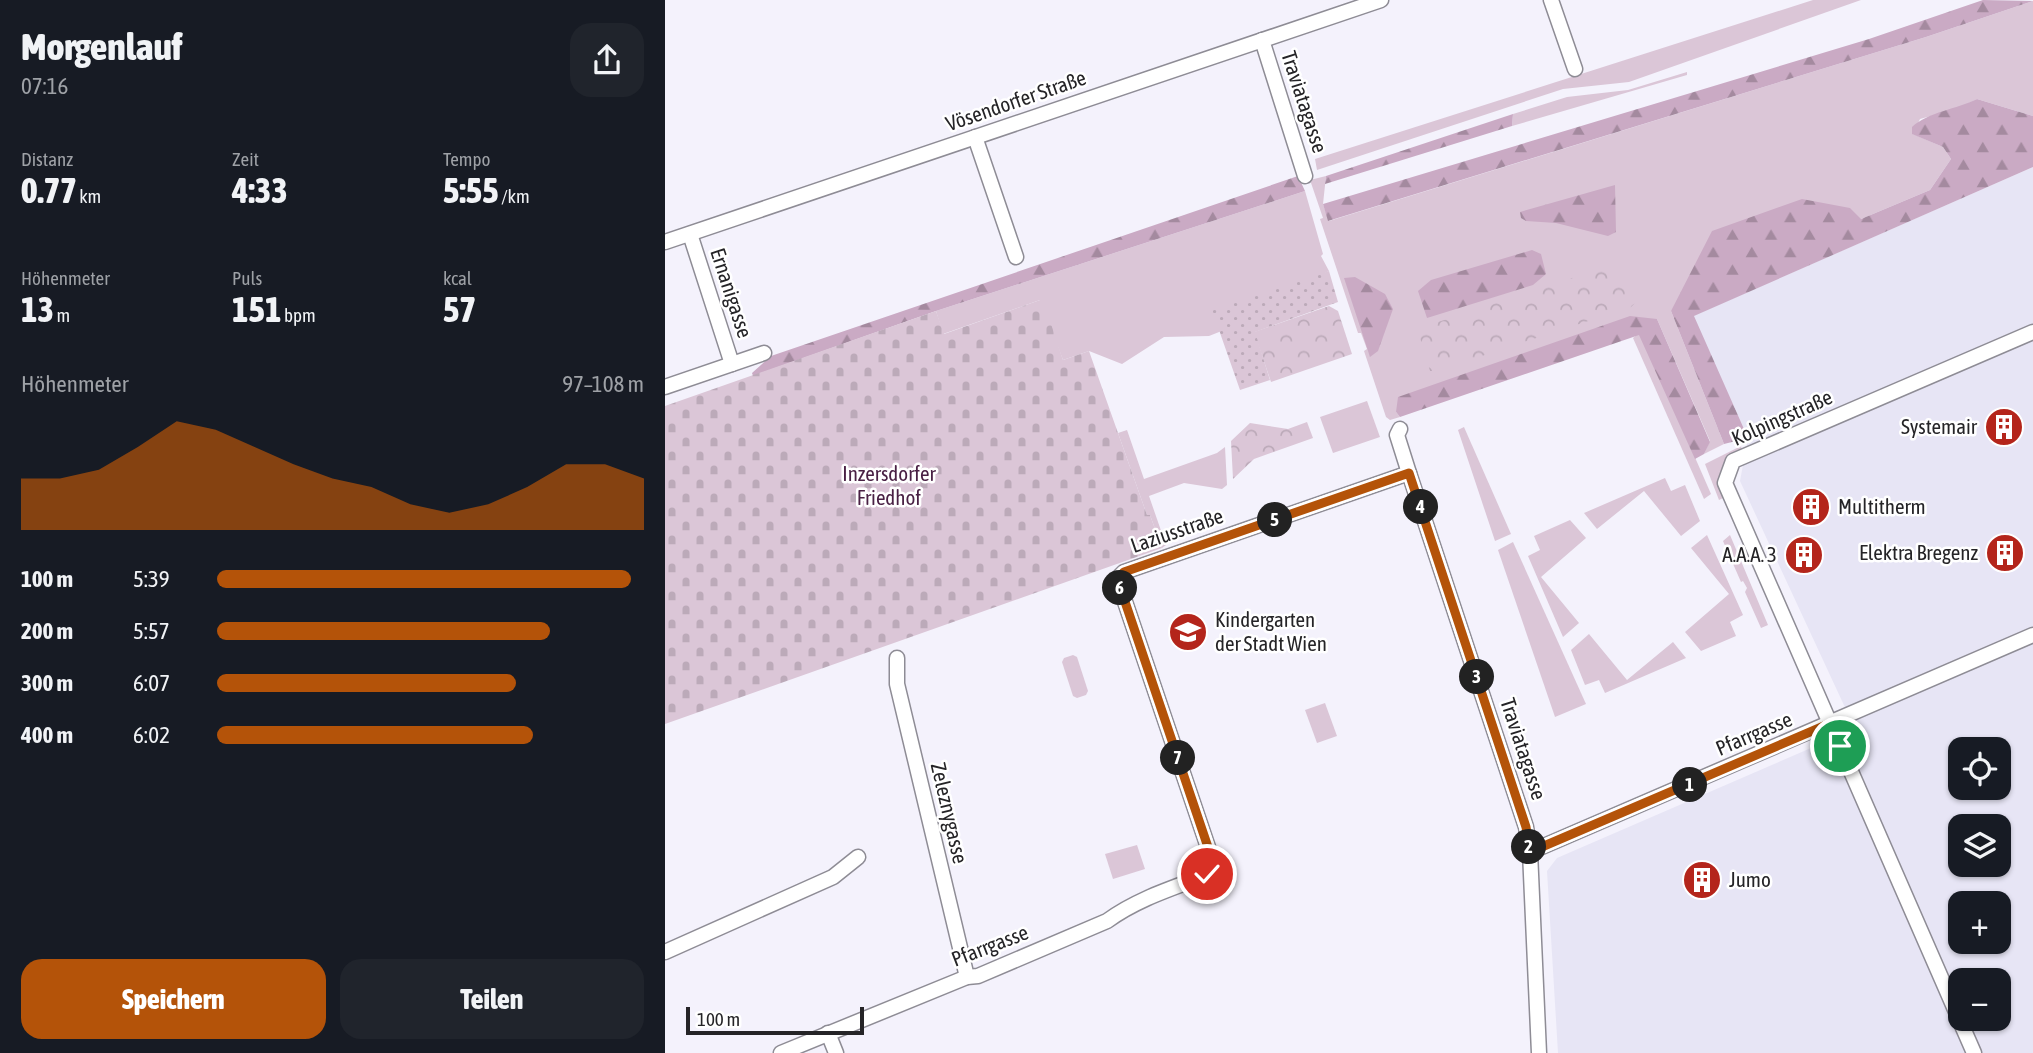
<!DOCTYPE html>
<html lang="de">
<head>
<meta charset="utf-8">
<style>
  :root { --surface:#171b24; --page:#20242c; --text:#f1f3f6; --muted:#9ea1a6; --accent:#b45309 }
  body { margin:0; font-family:"Asap Condensed",sans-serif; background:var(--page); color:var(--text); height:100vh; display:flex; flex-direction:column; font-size:26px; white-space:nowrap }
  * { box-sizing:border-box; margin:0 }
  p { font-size:23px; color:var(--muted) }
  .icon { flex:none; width:38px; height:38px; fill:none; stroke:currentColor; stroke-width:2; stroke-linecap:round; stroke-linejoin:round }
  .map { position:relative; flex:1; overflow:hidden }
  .panel { display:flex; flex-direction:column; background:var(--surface); width:665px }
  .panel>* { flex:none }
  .tools { position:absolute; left:1283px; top:737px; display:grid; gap:14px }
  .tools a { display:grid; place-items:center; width:63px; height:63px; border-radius:14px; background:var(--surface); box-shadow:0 2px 5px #0004; font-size:35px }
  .scale { position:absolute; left:21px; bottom:18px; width:178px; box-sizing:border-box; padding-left:7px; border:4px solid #252427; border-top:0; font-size:19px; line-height:24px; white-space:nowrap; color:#252427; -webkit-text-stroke:5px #fff; paint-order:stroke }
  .pin { position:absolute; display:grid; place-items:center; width:60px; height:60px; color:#fff; margin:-30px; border:4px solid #fff; border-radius:50%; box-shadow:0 2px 7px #0007 }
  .km { position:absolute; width:35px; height:35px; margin:-18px; border-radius:50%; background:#222; color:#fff; font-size:19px; line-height:35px; text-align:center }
  .round { display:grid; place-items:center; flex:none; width:74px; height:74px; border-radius:21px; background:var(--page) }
  .overview { display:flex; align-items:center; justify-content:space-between; height:119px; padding:0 21px }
  h1 { font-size:38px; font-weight:800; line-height:52px }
  .stats { display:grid; grid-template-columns:repeat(3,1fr); gap:10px; height:119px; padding:7px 21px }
  .stats div { display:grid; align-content:center }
  .stats b { font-size:35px; font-weight:800 }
  .stats small { font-size:19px; font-weight:400 }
  .stats p { font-size:19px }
  .chart { height:196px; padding:14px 21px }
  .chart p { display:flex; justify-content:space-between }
  .chart svg { width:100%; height:126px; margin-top:7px; fill:var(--accent); opacity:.7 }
  .button { display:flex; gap:14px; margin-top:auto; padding:14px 21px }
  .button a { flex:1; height:80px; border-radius:21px; background:var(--accent); color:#fff; font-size:28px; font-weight:800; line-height:80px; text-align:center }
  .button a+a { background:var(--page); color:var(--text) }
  ul { padding:0 21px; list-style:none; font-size:23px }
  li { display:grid; grid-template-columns:112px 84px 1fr; align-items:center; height:52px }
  li i { height:18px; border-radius:9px; background:var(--accent) }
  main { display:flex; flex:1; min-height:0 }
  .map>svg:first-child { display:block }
</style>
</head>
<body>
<main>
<section class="panel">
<div class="overview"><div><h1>Morgenlauf</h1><p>07:16</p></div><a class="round"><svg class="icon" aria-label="share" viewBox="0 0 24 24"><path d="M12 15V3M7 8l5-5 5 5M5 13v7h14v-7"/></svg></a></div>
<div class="stats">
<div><p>Distanz</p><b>0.77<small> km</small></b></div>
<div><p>Zeit</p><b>4:33</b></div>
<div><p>Tempo</p><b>5:55<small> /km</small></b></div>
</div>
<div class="stats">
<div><p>Höhenmeter</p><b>13<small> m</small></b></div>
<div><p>Puls</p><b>151<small> bpm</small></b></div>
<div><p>kcal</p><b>57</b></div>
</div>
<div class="chart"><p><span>Höhenmeter</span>97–108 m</p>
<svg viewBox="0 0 160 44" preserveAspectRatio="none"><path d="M0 44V26L10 26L20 23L30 15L40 6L50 9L60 15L70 21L80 26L90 29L100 35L110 38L120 35L130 29L140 21L150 21L160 26V44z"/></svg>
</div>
<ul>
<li><b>100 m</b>5:39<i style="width:97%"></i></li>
<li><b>200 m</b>5:57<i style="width:78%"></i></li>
<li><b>300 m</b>6:07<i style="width:70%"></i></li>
<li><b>400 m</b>6:02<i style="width:74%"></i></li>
</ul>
<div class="button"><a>Speichern</a><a>Teilen</a></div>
</section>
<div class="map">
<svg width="1368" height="1053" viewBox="0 0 1368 1053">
  <defs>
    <pattern id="forest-firs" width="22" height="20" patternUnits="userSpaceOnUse" patternTransform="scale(1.75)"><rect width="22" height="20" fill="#caaac4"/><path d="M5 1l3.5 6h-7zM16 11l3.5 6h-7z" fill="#a48a9f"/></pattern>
    <pattern id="cemetery-stones" width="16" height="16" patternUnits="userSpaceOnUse" patternTransform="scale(1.75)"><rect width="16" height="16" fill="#dbc6d7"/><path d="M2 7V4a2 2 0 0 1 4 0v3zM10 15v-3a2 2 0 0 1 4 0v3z" fill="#bcaab9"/></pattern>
    <pattern id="park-crowns" width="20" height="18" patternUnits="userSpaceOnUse" patternTransform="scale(1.75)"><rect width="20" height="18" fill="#dbc6d7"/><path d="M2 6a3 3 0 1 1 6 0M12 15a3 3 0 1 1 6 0" fill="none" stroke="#bcaab9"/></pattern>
    <pattern id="garden-dots" width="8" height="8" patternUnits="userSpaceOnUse" patternTransform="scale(1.75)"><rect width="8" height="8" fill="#dbc6d7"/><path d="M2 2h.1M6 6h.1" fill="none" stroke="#bcaab9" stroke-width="1.8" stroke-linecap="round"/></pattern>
  </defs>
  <rect width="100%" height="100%" fill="#f4f2fc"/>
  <path fill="#e7e5f5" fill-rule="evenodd" d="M 1368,167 L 1368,1053 L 893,1053 L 882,871 L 892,858 L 1190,729 L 1075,481 L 1083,438 L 1028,316 ZM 1295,749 L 1334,749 L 1334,788 L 1295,788 ZM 1295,826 L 1334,826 L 1334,864 L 1295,864 ZM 1295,903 L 1334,903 L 1334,942 L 1295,942 ZM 1295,980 L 1334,980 L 1334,1018 L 1295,1018 Z"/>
  <g fill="#dbc6d7">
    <path d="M 1148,0 L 1196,0 L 964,82 L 898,89 L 652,170 L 650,159 Z"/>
    <path d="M 1368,1 L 1368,116 L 1312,99 L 1295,108 L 1255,119 L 1248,134 L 1278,147 L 1286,159 L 1265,190 L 1196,219 L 1006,311 L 1059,444 L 1039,454 L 1045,441 L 992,319 L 731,412 L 735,417 L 725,420 L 721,417 L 699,351 L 702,349 L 696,333 L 693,333 L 655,219 L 658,218 L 645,180 L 661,176 L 658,204 L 664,221 L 1261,37 Z"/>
    <path d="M 1022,72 L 1022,75 L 847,126 L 848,114 L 902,97 L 963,90 Z"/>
    <path d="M 640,191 L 658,254 L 656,256 L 664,271 L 660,273 L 640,298 L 544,336 L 499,337 L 457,364 L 424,351 L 398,360 L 375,300 L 278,334 L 271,311 Z"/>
    <path d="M 975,332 L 1046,494 L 1039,499 L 968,338 Z"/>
    <path d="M 702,401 L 715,437 L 668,453 L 655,417 Z"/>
    <path d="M 799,427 L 846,534 L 830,541 L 793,430 Z"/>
    <path d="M 462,430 L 479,479 L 552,453 L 560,447 L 562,485 L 557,489 L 519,483 L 484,496 L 501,545 L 497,548 L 485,515 L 482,515 L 453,433 Z"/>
    <path d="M 1076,446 L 1077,450 C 1059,465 1049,473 1058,498 L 1054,500 L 1040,464 Z"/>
    <path d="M 1000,478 L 1006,491 L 1020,485 L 1035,521 L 1016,536 L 979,491 L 932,529 L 919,513 Z"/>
    <path d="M 905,520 L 921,538 L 876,577 L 914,623 L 898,637 L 863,556 L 875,550 L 869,536 Z"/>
    <path d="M 1042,535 L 1078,615 L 1065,622 L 1071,636 L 1036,651 L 1020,632 L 1064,594 L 1026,548 Z"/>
    <path d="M 1065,535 L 1103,625 L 1096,628 L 1080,592 L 1082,588 L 1078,581 L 1076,582 L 1058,541 Z"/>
    <path d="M 848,542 L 921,704 L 890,717 L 833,550 Z"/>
    <path d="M 924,634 L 962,680 L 1008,642 L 1021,658 L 940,693 L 934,680 L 920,685 L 906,650 Z"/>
    <path d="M 408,655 L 412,657 L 423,691 L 421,695 L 412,698 L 408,696 L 397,662 L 399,658 Z"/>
    <path d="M 660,703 L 672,736 L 652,743 L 640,710 Z"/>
    <path d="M 472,845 L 480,869 L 448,879 L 440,854 Z"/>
  </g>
  <g fill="url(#forest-firs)">
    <path d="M 1318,0 L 1368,1 L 1261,37 L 663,221 L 658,204 L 1204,39 Z"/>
    <path d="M 1312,99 L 1368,116 L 1368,167 L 1029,316 L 1083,438 L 1059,444 L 1006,311 L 1047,231 L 1137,199 L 1185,208 L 1196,219 L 1265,190 L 1286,159 L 1278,147 L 1247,134 L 1247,127 C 1263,112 1292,109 1312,99 Z"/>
    <path d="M 848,114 L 847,126 L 660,184 L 661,176 Z"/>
    <path d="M 633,176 L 640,191 L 271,311 L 88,376 L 87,373 L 106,356 Z"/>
    <path d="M 950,185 L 951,232 L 943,236 L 891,223 L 861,221 L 856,218 L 855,212 Z"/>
    <path d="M 867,250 L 876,254 L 881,274 L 868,285 L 762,318 L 753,291 L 766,280 Z"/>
    <path d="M 690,277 L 720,294 L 728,309 L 713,351 L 705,357 L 679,278 Z"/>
    <path d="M 965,316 L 992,319 L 1045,442 L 1039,454 L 1030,459 L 974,335 L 735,417 L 731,412 L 733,397 Z"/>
  </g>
  <path fill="url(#cemetery-stones)" d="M 375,300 L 378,300 L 398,360 L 424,351 L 482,515 L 485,515 L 497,548 L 0,724 L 0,406 L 271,311 L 279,334 Z"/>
  <g fill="url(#park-crowns)">
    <path d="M 934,269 L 961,277 L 970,303 L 966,307 L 771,371 L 765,371 L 753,331 L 758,327 Z"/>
    <path d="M 664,306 L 673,311 L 687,354 L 606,382 L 589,332 Z"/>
    <path d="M 642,422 L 648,438 L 589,459 L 568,479 L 566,441 L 585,423 L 623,429 Z"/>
  </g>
  <path fill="url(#garden-dots)" d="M 664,271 L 673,302 L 590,332 L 605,380 L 575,390 L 547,310 Z"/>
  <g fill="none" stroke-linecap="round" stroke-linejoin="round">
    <defs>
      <g id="minor">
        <path d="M 886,0 L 910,69"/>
        <path d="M 597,40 L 640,176"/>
        <path d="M 310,137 L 351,257"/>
        <path d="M 25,234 L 67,364"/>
        <path d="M 0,242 L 716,0"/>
        <path d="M 0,387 L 99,353"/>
        <path d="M 735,429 L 732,435 L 744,473 L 861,827 L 865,852 L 874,1053"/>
        <path d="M 232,658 L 232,684 L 302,977"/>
        <path d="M 865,852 L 1368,635"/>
        <path d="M 0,952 L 168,877 L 193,857"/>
        <path d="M 163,1033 L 171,1053"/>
        <path d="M 116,1053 L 302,977 L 313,976 L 442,921 C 472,899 508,888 542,875 L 546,871 L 547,859 L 454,584 L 454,577 L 459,572 L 744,473"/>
        <path d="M 1309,1053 L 1060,483 L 1068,461 L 1368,332"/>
      </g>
    </defs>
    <use href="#minor" stroke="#8e8c95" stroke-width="17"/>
    <use href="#minor" stroke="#fff" stroke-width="14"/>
  </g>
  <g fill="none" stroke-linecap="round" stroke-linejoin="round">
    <defs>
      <path id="route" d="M 542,874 L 546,871 L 547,859 L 454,584 L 454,577 L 459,572 L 744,473 L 861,827 L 865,852 L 1166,723 L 1175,746"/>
    </defs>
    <use href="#route" stroke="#fff" stroke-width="14"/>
    <use href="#route" stroke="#b45309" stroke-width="9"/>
  </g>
  <defs>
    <symbol id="building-disc" viewBox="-11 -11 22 22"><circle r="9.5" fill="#b4251b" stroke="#fff"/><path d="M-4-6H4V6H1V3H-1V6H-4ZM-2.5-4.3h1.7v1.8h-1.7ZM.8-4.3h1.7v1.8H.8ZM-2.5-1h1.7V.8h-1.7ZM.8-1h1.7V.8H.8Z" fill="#fff"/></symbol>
    <symbol id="school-disc" viewBox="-11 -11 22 22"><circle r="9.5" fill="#b4251b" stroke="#fff"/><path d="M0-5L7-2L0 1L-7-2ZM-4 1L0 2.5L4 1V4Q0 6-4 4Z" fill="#fff"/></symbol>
  </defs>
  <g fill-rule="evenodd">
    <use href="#building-disc" x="1317" y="405" width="44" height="44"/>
    <use href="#building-disc" x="1124" y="485" width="44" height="44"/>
    <use href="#building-disc" x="1318" y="531" width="44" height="44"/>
    <use href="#building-disc" x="1117" y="533" width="44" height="44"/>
    <use href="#school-disc" x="501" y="610" width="44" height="44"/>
    <use href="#building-disc" x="1015" y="858" width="44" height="44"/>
  </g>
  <g text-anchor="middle" stroke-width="5" stroke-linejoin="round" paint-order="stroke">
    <g font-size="21" fill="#252427" stroke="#fff">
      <text transform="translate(351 101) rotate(-19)" y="7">Vösendorfer Straße</text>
      <text transform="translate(639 102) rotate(72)" y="7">Traviatagasse</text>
      <text transform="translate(66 293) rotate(72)" y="7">Ernanigasse</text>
      <text transform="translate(1117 418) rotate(-24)" y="7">Kolpingstraße</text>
      <text transform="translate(512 531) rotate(-19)" y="7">Laziusstraße</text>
      <text transform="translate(1089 734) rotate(-23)" y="7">Pfarrgasse</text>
      <text transform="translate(858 749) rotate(72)" y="7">Traviatagasse</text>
      <text transform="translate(284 813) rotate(77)" y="7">Zeleznygasse</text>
      <text transform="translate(325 946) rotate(-21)" y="7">Pfarrgasse</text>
    </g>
    <g font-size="21" fill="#252427" stroke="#fff" text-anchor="end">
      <text x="1312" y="434">Systemair</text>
      <text x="1173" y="514" text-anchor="start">Multitherm</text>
      <text x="1313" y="560">Elektra Bregenz</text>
      <text x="1112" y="562">A.A.A. 3</text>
      <text x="550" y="627" text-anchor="start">Kindergarten<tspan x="550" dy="24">der Stadt Wien</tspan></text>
      <text x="1064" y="887" text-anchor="start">Jumo</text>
    </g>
    <g font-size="21" fill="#492044" stroke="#fff">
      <text x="224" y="481">Inzersdorfer<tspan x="224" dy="24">Friedhof</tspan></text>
    </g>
  </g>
</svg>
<div class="tools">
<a><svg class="icon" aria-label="locate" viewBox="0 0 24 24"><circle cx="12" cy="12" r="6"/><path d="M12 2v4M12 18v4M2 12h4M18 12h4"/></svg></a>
<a><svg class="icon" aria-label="layers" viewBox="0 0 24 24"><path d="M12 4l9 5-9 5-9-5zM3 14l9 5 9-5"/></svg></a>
<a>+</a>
<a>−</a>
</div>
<div class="scale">100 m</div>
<div class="pin" style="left:1175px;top:746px;background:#1e9e55"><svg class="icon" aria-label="arrive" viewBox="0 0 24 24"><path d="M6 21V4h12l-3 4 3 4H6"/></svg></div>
<div class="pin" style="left:542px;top:874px;background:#d93025"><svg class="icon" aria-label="check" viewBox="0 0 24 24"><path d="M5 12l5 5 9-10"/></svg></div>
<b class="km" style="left:1025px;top:785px">1</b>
<b class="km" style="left:864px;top:847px">2</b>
<b class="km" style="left:812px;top:677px">3</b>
<b class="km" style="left:756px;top:507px">4</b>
<b class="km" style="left:610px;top:520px">5</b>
<b class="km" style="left:455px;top:588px">6</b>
<b class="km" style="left:513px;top:758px">7</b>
</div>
</main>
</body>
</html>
